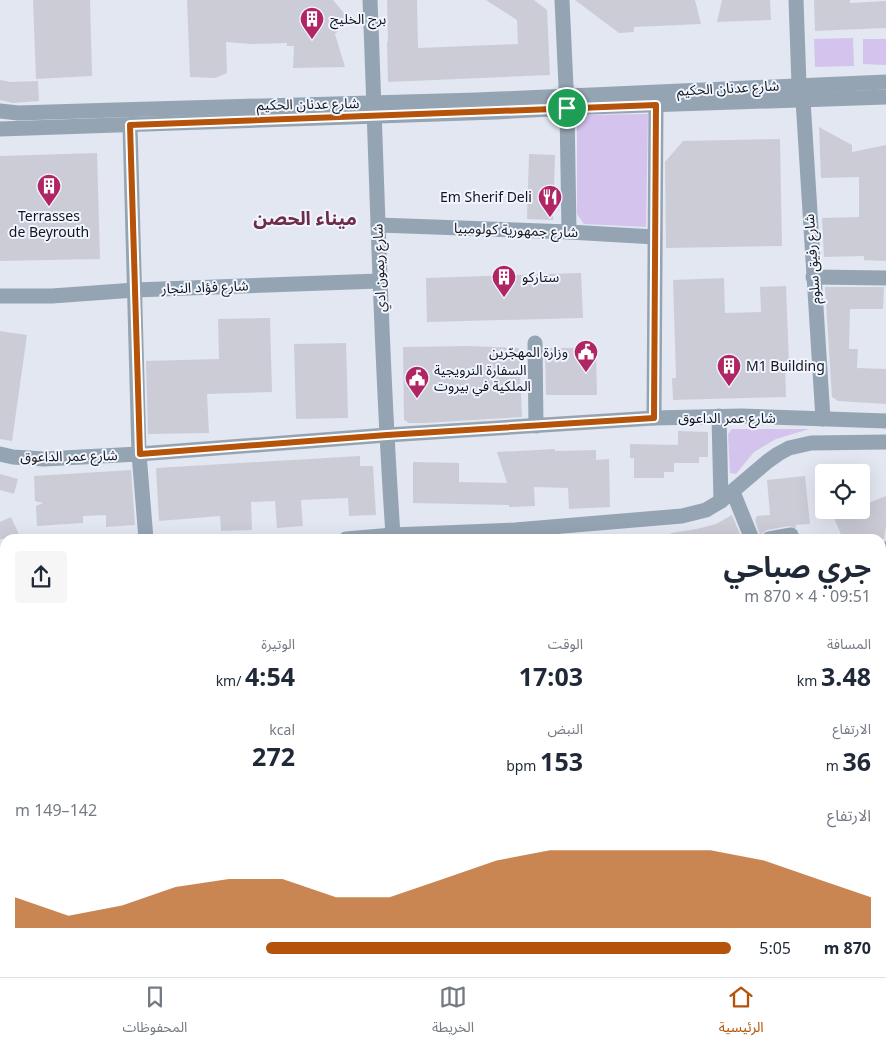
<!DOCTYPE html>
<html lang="ar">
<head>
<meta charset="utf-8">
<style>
  :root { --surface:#fff; --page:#f6f6f7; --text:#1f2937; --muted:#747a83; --line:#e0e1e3; --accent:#b45309 }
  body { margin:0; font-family:"Noto Sans","Noto Sans Arabic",sans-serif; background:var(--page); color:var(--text); direction:rtl; height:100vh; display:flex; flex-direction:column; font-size:19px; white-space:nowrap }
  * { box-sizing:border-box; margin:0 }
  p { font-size:16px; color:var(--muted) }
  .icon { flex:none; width:28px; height:28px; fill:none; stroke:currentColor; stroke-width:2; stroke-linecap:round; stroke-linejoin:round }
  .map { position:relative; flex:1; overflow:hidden; direction:ltr }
  .panel { position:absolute; left:0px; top:534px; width:886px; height:444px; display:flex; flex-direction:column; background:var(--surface); border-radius:15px 15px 0 0; box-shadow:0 5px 20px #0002; direction:rtl }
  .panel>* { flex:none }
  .buttons { position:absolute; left:815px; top:464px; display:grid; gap:10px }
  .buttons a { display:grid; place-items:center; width:55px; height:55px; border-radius:5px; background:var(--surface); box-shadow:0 5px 20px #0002; font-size:25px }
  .pin { position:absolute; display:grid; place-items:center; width:42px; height:42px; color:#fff; margin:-21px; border:2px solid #fff; border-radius:50%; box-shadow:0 1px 5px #0007 }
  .round { display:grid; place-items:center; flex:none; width:52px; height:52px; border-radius:5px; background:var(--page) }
  .summary { display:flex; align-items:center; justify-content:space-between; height:85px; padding:0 15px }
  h1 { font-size:28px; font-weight:700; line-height:38px }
  .figures { display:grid; grid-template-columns:repeat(3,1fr); gap:8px; height:85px; padding:5px 15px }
  .figures div { display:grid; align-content:center }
  .figures b { font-size:25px; font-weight:700 }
  .figures small { font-size:14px; font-weight:400 }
  .figures p { font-size:14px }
  .chart { height:140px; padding:10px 15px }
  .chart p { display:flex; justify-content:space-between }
  .chart svg { width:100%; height:90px; margin-top:5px; fill:var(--accent); opacity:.7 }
  ul { padding:0 15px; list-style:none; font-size:16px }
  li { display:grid; grid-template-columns:80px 60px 1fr; align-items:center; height:38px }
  li i { height:12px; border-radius:6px; background:var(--accent) }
  .tabs { display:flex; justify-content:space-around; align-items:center; height:70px; border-top:1px solid var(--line); background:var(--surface); font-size:14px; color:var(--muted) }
  .tabs a { display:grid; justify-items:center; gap:2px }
  .tabs .on { color:var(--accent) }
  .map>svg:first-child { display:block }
</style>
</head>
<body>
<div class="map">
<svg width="886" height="977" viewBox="0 0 886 977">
  <rect width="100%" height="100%" fill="#e3e7f1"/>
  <g fill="#d3c3ed">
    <path d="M 853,38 L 854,66 L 815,67 L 814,39 Z"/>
    <path d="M 863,39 L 886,39 L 886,65 L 863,64 Z"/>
    <path d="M 648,114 L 646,227 L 584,224 L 577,214 L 577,115 Z"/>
    <path d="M 732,429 L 809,429 L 776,439 L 754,452 L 736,474 L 730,473 L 728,434 Z"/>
  </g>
  <g fill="#ccccd7">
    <path d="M 33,0 L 90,0 L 92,76 L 36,79 Z"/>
    <path d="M 187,0 L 333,0 L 344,13 L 344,23 L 341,28 L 335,34 L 345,67 L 293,68 L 294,46 L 287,46 L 287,43 L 252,44 L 226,42 L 227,73 L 215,78 L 190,77 Z"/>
    <path d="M 387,0 L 417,0 L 418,48 L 518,44 L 517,20 L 486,0 L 534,0 L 547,10 L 550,75 L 388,82 L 387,42 L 388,42 Z"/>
    <path d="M 575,0 L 695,0 L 701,24 L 634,27 L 634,32 L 619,33 Z"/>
    <path d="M 722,0 L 770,0 L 771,20 L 717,22 Z"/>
    <path d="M 814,0 L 850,0 L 850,3 L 886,1 L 886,28 L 815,31 Z"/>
    <path d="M 0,80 L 11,82 L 38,81 L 39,101 L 13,103 L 0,100 Z"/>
    <path d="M 819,127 L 852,145 L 852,152 L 886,145 L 886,261 L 864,260 L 864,256 L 824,257 L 822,218 L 859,217 L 859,177 L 821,178 Z"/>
    <path d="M 780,139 L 782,246 L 666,248 L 665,162 L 683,141 Z"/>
    <path d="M 97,153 L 100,259 L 0,261 L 0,156 Z"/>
    <path d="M 529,154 L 555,155 L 553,220 L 527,219 Z"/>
    <path d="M 581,273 L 583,318 L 427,322 L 426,278 Z"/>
    <path d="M 724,278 L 725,313 L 761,312 L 760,287 L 786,286 L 789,363 L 785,363 L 786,397 L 673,400 L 672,378 L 676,378 L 673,280 Z"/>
    <path d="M 825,287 L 884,287 L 883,309 L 850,309 L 849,349 L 858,349 L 857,368 L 886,369 L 886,404 L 838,401 L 832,397 Z"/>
    <path d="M 270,318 L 272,392 L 207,394 L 209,433 L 148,434 L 146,361 L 219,359 L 218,319 Z"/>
    <path d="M 0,331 L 27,335 L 12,441 L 0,439 Z"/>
    <path d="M 346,343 L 348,418 L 296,419 L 294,344 Z"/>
    <path d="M 471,346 L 519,348 L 522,417 L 424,423 L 409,423 L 404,420 L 403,347 Z"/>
    <path d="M 545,348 L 596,348 L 597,395 L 546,395 Z"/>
    <path d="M 678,431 L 708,432 L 708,457 L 699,457 L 699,463 L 674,463 L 674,472 L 664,472 L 664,478 L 634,478 L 634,458 L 630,458 L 630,444 L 678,445 Z"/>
    <path d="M 555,449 L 555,451 L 596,450 L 596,460 L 609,459 L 610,507 L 569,509 L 568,488 L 534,487 L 535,506 L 509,507 L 509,505 L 413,503 L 413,462 L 459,463 L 459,482 L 507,483 L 497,452 Z"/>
    <path d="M 360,456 L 360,466 L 373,466 L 376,515 L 349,516 L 348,498 L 301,500 L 303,526 L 277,528 L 275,501 L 251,502 L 252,530 L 221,531 L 220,516 L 159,521 L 156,468 Z"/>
    <path d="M 131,470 L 135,525 L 106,527 L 106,515 L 83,516 L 83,523 L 37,526 L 36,506 L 43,503 L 35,501 L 34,476 Z"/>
    <path d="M 0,474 L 18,479 L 14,494 L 0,490 Z"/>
    <path d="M 805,476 L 810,524 L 796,525 L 796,528 L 789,526 L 767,530 L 760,535 L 755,520 L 757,516 L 770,515 L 767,480 Z"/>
    <path d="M 886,496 L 886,527 L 884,539 L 843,539 L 834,518 L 853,510 L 861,510 L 861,506 Z"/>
    <path d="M 732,515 L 742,539 L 672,539 L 671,533 L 697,529 L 716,524 Z"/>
    <path d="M 11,517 L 21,539 L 0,539 L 0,522 Z"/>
  </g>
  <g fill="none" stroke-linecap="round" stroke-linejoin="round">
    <g stroke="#94a4b3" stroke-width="15">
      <path d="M 370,0 C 377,178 381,357 393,535"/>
      <path d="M 562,0 L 567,108 L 569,232"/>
      <path d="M 796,0 L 799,85"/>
      <path d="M 803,100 L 823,419"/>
      <path d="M 0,111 L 18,113 L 116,110 L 477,100 L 886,82"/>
      <path d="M 130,125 L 139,454 L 146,539"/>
      <path d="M 0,129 L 496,112 L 589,107 L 886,97"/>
      <path d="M 378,225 L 569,232 L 655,237"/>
      <path d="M 813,277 L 886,278"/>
      <path d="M 0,296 L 52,296 L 135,290 L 379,281"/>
      <path d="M 535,343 L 536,426"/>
      <path d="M 719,416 L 721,501"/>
      <path d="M 654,418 L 656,105"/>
      <path d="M 0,454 L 13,457 L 44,459 L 139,454 L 387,435 L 654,418 L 742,416 L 886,421"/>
      <path d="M 733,492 L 752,539"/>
      <path d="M 346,539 L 393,535 L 515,530 L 682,516 L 706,510 L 721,501 L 768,461 L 778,454 L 789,448 L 811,443 L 886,442"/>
      <path d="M 769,539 L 791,535"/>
      <path d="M 881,551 L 886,549"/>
      <path d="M 881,645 L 886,654"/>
      <path d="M 881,756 L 886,753"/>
      <path d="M 99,972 L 101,977"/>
      <path d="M 220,972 L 222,977"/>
      <path d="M 356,972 L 359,977"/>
      <path d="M 370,977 L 385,972"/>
      <path d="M 475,977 L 485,972"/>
    </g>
    <path stroke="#4f6c86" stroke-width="15" d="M 0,652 L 5,763 L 0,887"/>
    <path stroke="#355875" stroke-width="15" d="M 192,972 L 194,977"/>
  </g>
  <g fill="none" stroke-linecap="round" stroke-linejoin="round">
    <defs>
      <path id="route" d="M 656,105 L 654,418 L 387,435 L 140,454 L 130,125 Z"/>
    </defs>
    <use href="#route" stroke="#fff" stroke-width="10"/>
    <use href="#route" stroke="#b45309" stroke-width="6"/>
  </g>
  <defs>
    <symbol id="building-pin" viewBox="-11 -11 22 30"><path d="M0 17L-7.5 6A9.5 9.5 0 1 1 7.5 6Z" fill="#b02564" stroke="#f0f5ff"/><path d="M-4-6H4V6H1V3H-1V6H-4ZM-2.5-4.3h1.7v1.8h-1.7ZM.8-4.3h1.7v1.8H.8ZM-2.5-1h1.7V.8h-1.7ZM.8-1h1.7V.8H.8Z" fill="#fff"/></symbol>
    <symbol id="restaurant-pin" viewBox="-11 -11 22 30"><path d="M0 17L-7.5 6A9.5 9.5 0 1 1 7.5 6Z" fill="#b02564" stroke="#f0f5ff"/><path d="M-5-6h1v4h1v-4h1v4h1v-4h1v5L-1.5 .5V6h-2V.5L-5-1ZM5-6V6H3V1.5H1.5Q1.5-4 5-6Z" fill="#fff"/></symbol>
    <symbol id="civic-pin" viewBox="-11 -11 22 30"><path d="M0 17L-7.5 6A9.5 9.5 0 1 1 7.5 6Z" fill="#b02564" stroke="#f0f5ff"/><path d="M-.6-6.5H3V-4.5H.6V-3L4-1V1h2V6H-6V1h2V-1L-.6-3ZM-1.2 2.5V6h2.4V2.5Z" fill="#fff"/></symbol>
  </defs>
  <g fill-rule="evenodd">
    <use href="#building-pin" x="298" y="5" width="28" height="38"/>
    <use href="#building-pin" x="35" y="172" width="28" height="38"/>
    <use href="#restaurant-pin" x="536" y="183" width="28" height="38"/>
    <use href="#building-pin" x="490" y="263" width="28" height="38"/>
    <use href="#civic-pin" x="572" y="338" width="28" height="38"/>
    <use href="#building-pin" x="715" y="352" width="28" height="38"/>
    <use href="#civic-pin" x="403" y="364" width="28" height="38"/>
  </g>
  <g text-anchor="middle" stroke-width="4" stroke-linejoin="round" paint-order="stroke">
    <g font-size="14" fill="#15161a" stroke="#f0f5ff" text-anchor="start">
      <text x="330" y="24">برج الخليج</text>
      <text x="532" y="202" text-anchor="end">Em Sherif Deli</text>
      <text x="49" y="221" text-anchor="middle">Terrasses<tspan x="49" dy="16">de Beyrouth</tspan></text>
      <text x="522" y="282">ستاركو</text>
      <text x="568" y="357" text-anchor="end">وزارة المهجّرين</text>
      <text x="746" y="371">M1 Building</text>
      <text x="434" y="375">السفارة النرويجية<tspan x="434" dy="16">الملكية في بيروت</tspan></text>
    </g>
    <g font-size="14" fill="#15161a" stroke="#f0f5ff">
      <text transform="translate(728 88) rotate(-3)" y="5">شارع عدنان الحكيم</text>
      <text transform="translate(308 104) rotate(-1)" y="5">شارع عدنان الحكيم</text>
      <text transform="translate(516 230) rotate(2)" y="5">شارع جمهورية كولومبيا</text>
      <text transform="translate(812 259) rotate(-94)" y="5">شارع رفيق سلوم</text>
      <text transform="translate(379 268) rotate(-92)" y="5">شارع ريمون ادي</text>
      <text transform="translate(205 287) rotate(-2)" y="5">شارع فؤاد النجار</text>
      <text x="727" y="423">شارع عمر الداعوق</text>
      <text transform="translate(69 456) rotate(-1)" y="5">شارع عمر الداعوق</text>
    </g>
    <g font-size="19" font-weight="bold" fill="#6f2c46" stroke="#f0f5ff">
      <text x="305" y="225">ميناء الحصن</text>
    </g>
  </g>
</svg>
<div class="buttons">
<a><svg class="icon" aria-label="locate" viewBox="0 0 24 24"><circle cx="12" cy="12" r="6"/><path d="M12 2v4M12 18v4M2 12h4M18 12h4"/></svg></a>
</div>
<div class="pin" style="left:567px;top:108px;background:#1e9e55"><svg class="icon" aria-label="arrive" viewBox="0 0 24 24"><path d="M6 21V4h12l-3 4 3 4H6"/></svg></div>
<section class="panel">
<div class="summary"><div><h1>جري صباحي</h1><p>09:51 · 4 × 870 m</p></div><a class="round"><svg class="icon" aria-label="share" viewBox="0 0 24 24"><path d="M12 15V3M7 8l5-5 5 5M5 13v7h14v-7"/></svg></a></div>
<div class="figures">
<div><p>المسافة</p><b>3.48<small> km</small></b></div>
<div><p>الوقت</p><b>17:03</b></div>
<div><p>الوتيرة</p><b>4:54<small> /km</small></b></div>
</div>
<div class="figures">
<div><p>الارتفاع</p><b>36<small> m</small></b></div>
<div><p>النبض</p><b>153<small> bpm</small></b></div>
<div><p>kcal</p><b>272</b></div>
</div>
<div class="chart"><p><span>الارتفاع</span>142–149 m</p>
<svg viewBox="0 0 160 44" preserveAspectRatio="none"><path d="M0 44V29L10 38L20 33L30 24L40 20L50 20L60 29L70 29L80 20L90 11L100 6L110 6L120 6L130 6L140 11L150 20L160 29V44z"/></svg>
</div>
<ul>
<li><b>870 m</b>5:05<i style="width:65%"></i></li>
</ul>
</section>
</div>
<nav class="tabs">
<a class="on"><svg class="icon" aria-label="home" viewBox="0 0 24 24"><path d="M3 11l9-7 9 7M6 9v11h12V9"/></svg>الرئيسية</a>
<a><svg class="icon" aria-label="map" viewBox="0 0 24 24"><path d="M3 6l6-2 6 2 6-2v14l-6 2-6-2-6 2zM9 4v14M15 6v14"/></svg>الخريطة</a>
<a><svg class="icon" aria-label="saved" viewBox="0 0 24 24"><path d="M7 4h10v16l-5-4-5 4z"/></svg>المحفوظات</a>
</nav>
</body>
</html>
